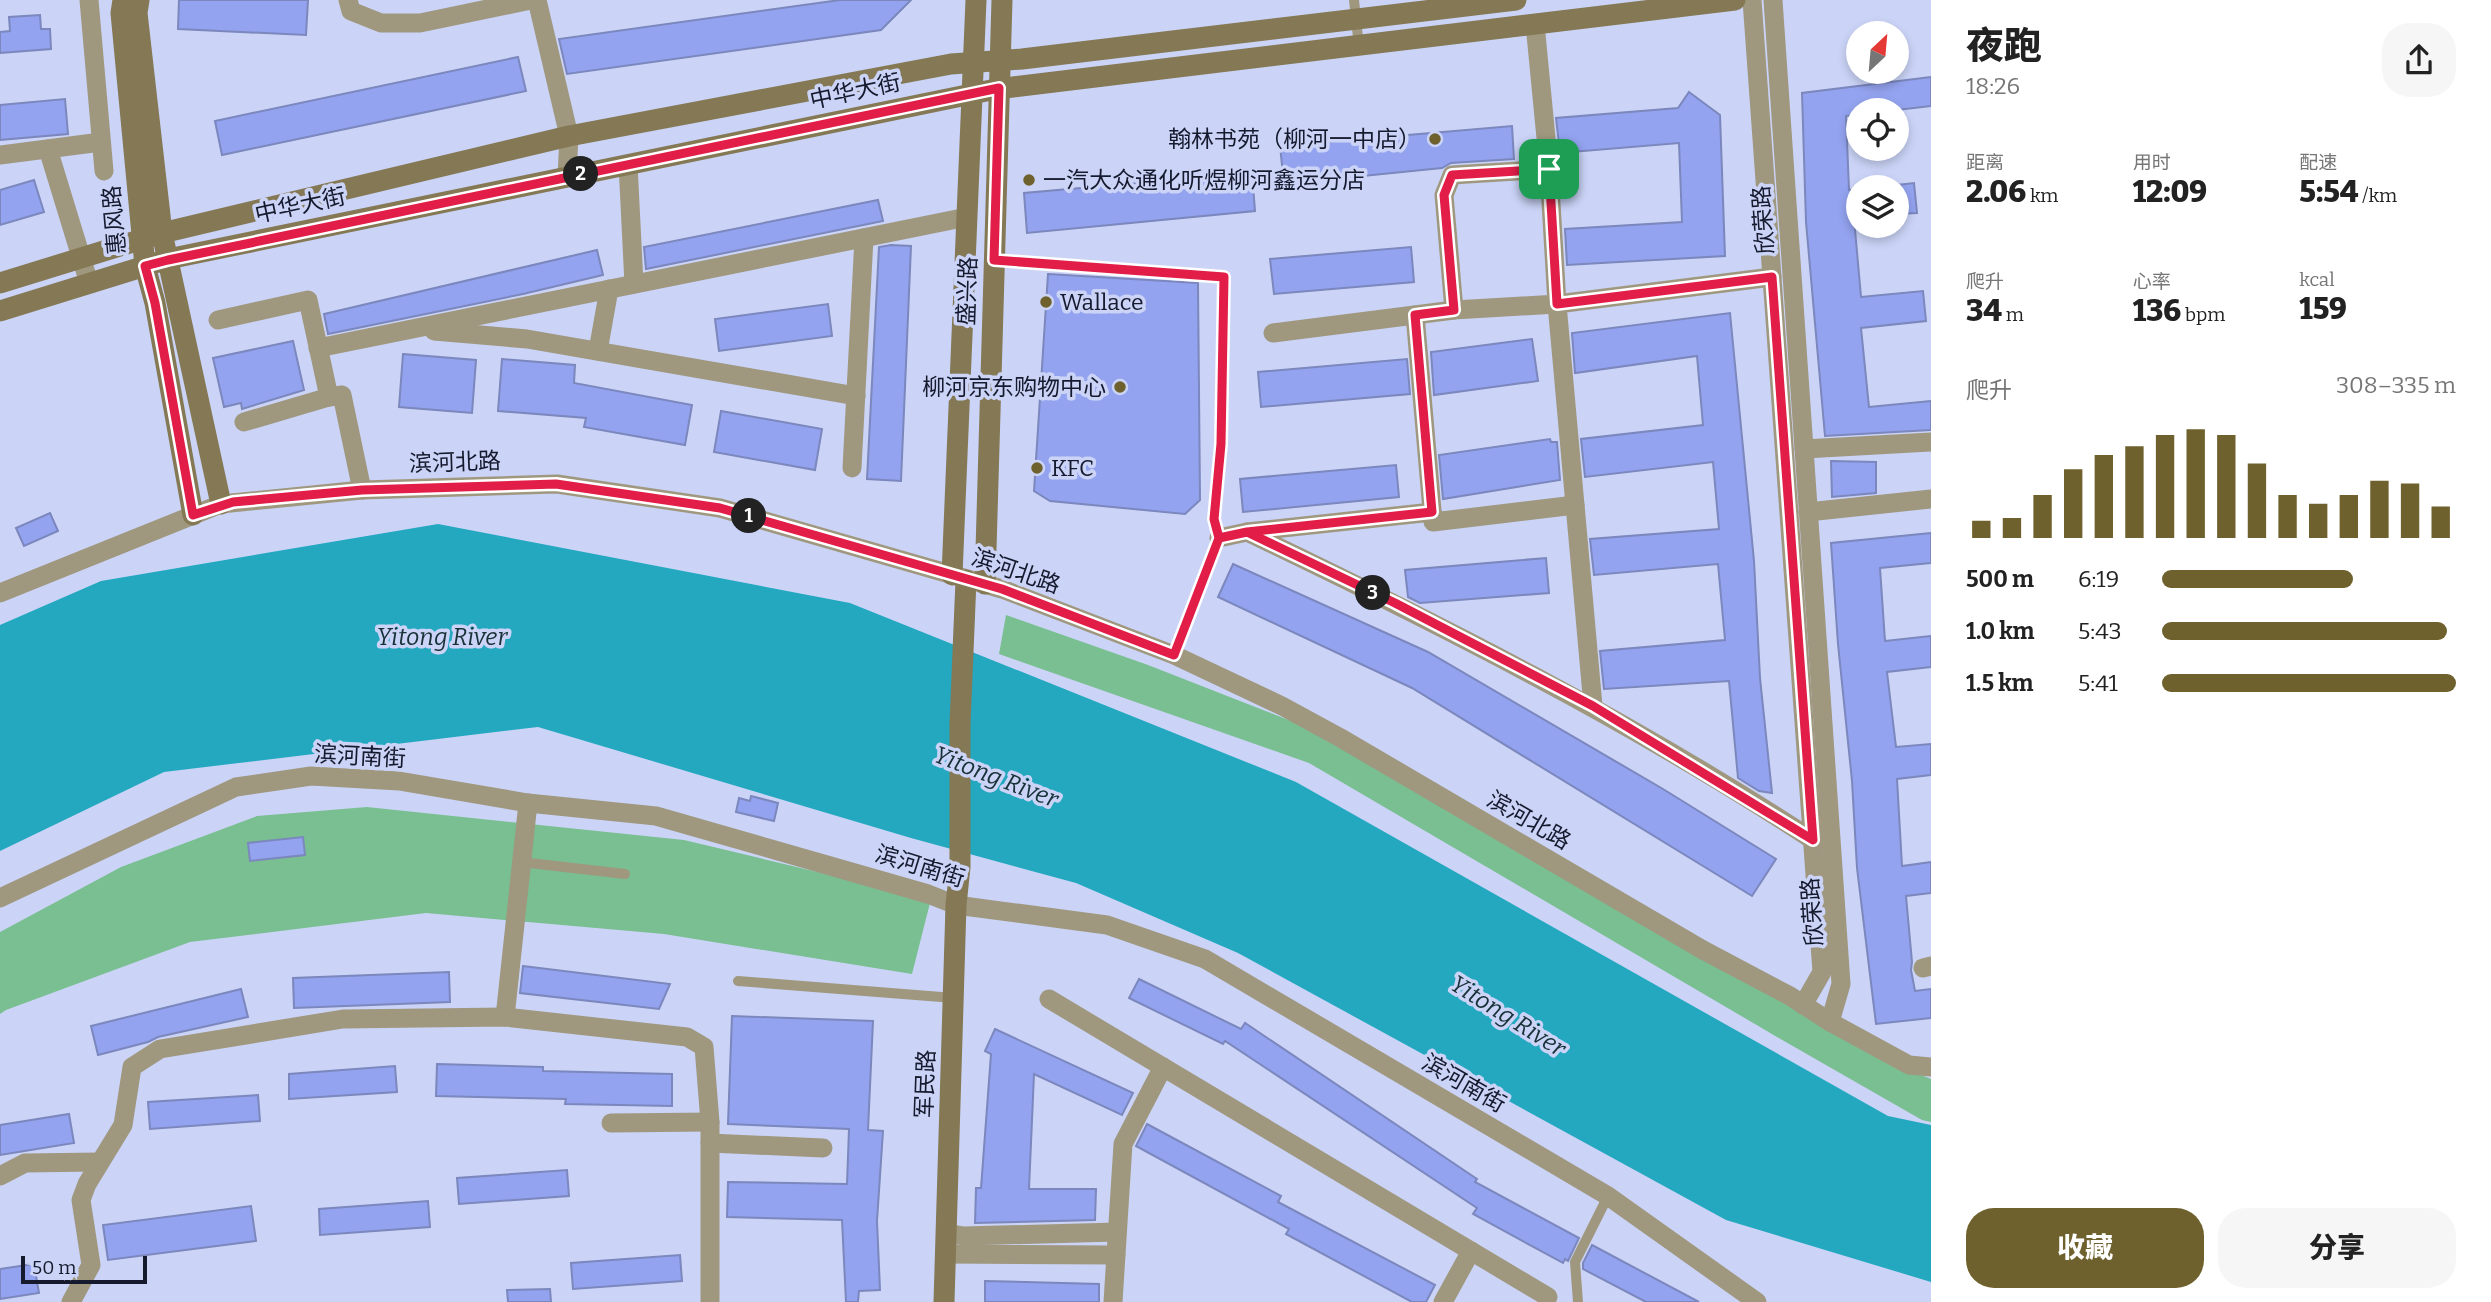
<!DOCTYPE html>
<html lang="zh">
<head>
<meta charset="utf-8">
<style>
  :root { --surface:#fff; --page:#f6f6f6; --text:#222; --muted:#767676; --accent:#6f612e }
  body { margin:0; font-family:Bitter,"Noto Sans SC",serif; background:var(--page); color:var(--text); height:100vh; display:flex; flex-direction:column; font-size:26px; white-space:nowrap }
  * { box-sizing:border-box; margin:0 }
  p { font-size:23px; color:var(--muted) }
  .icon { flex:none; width:38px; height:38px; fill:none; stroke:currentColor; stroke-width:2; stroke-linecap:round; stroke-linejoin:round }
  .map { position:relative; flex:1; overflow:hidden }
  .details { display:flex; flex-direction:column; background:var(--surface); width:560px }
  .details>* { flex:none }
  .needle { width:46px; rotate:26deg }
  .tools { position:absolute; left:1846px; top:21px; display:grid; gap:14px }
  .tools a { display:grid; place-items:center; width:63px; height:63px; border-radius:50%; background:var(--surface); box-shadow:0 4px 10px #0003; font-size:35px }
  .scale { position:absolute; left:21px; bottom:18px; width:126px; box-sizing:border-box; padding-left:7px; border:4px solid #161a2e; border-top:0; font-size:19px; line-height:24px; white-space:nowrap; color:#161a2e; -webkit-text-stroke:5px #cbd4f7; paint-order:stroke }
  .pin { position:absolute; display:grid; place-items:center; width:60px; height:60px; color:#fff; margin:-30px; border-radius:14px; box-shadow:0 4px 10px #0006 }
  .km { position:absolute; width:35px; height:35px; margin:-18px; border-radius:50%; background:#222; color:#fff; font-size:19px; line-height:35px; text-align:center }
  .round { display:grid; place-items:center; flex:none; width:74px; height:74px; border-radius:28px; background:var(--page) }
  .summary { display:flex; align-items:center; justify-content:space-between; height:119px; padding:0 35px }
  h1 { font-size:38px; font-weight:800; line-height:52px }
  .stats { display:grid; grid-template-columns:repeat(3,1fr); gap:10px; height:119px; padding:7px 35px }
  .stats div { display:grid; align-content:center }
  .stats b { font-size:30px; font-weight:800 }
  .stats small { font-size:19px; font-weight:400 }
  .stats p { font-size:19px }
  .chart { height:196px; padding:14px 35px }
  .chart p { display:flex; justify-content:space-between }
  .chart svg { width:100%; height:126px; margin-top:7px; stroke:var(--accent); stroke-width:6 }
  .button { display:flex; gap:14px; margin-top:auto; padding:14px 35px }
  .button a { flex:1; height:80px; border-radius:28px; background:var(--accent); color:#fff; font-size:28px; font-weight:800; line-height:80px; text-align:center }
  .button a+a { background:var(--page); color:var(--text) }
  ul { padding:0 35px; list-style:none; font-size:23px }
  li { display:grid; grid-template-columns:112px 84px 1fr; align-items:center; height:52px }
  li i { height:18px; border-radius:9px; background:var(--accent) }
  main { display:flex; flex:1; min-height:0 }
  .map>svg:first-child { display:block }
</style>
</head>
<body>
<main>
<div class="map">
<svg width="1931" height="1302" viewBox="0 0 1931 1302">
  <rect width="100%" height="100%" fill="#cbd4f7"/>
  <g fill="#7abf91">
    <path d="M 1006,615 L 1148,665 L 1299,724 L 1890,1062 L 1931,1079 L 1931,1122 L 1922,1120 L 1784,1041 L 1309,763 L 999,654 Z"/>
    <path d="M 367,807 L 684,840 L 931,899 L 912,974 L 664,934 L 426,913 L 190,942 L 6,1010 L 0,1014 L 0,932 L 121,867 L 257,816 Z"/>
  </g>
  <path fill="#24a8c0" d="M 438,524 L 850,603 L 1296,782 L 1888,1116 L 1931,1125 L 1931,1282 L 1726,1220 L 1238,953 L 1076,883 L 911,838 L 538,727 L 164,772 L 0,851 L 0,625 L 101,581 Z"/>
  <g fill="#93a3ef" stroke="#7b87bd" stroke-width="2">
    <path d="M 179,0 L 308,0 L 306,35 L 178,29 Z"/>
    <path d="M 840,0 L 911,0 L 881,30 L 567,74 L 559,39 Z"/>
    <path d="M 40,15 L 41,29 L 50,29 L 51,49 L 0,53 L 0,32 L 10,31 L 9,17 Z"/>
    <path d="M 518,57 L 526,91 L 222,155 L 215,121 Z"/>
    <path d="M 1931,77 L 1931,106 L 1897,110 L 1858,110 L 1858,115 L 1846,116 L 1849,190 L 1858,189 L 1858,218 L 1854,218 L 1861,297 L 1923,291 L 1926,321 L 1861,328 L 1869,407 L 1931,401 L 1931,430 L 1825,436 L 1806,222 L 1802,93 Z"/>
    <path d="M 1689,92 L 1720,115 L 1725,256 L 1567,265 L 1565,229 L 1682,222 L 1679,143 L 1560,153 L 1556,118 L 1678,108 Z"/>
    <path d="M 65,99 L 68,134 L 0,140 L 0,105 Z"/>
    <path d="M 1512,126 L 1514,159 L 1451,163 L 1442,168 L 1284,184 L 1280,146 Z"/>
    <path d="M 1252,173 L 1255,211 L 1027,233 L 1024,193 Z"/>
    <path d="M 34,180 L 44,212 L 0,225 L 0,190 Z"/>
    <path d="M 1914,183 L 1917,213 L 1897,214 L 1897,185 Z"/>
    <path d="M 878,200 L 883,221 L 646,269 L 644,247 Z"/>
    <path d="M 891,245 L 911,246 L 901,481 L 867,479 L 879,247 Z"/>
    <path d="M 1411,247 L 1414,282 L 1274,294 L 1270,259 Z"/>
    <path d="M 597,250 L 603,275 L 523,294 L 328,334 L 324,314 Z"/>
    <path d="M 1048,274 L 1198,283 L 1200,500 L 1185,514 L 1050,501 L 1034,491 Z"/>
    <path d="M 828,304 L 832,336 L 719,351 L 715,319 Z"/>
    <path d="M 1730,313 L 1754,561 L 1760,678 L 1772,793 L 1759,791 L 1738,778 L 1729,681 L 1604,689 L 1600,651 L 1725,640 L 1718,564 L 1594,575 L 1590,539 L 1719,529 L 1713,462 L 1585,477 L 1581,439 L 1703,425 L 1697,356 L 1575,373 L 1572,333 Z"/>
    <path d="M 1532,339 L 1538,381 L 1434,395 L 1431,352 Z"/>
    <path d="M 293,341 L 304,390 L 242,409 L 241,403 L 224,407 L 213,358 Z"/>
    <path d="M 403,354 L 476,360 L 472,413 L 399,407 Z"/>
    <path d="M 502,359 L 575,365 L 574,383 L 692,405 L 685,445 L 584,427 L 586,418 L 498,411 Z"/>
    <path d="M 1407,359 L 1410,394 L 1261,407 L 1258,372 Z"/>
    <path d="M 721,411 L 822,429 L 815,470 L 714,452 Z"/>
    <path d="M 1550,439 L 1551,442 L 1557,442 L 1560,480 L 1443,499 L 1439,455 Z"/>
    <path d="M 1831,461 L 1876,462 L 1876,493 L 1832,497 Z"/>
    <path d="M 1396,465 L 1399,497 L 1243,512 L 1240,479 Z"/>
    <path d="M 50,513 L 58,531 L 24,546 L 16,528 Z"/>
    <path d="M 1931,533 L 1931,563 L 1880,568 L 1885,641 L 1931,636 L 1931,667 L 1887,672 L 1896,747 L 1931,744 L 1931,775 L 1897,779 L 1902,866 L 1931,862 L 1931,893 L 1906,896 L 1912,962 L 1911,970 L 1915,991 L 1931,989 L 1931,1018 L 1876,1024 L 1857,868 L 1852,781 L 1838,644 L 1831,543 Z"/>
    <path d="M 1546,558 L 1549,593 L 1420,603 L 1408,597 L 1405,570 Z"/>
    <path d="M 1233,564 L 1428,652 L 1663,789 L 1776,859 L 1752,896 L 1412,688 L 1218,597 Z"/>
    <path d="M 751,796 L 778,803 L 774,821 L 736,812 L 739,798 L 750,801 Z"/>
    <path d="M 303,837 L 305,855 L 250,861 L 248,843 Z"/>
    <path d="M 523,966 L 670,984 L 659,1009 L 520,993 Z"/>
    <path d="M 449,972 L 450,1002 L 294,1008 L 293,978 Z"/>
    <path d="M 1139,979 L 1241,1029 L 1245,1023 L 1477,1179 L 1475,1182 L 1577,1237 L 1579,1238 L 1568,1261 L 1565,1259 L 1563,1263 L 1473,1214 L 1477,1208 L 1225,1041 L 1223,1044 L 1129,998 Z"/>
    <path d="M 241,989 L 248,1017 L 158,1037 L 148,1042 L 98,1055 L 91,1026 Z"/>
    <path d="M 732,1016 L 873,1021 L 868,1130 L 883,1131 L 877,1221 L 880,1290 L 859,1291 L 858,1302 L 846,1302 L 842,1220 L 727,1217 L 728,1182 L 847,1184 L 849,1129 L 728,1124 Z"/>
    <path d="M 995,1029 L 1133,1093 L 1122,1115 L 1034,1074 L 1029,1189 L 1096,1189 L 1095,1220 L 975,1223 L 976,1188 L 981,1188 L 991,1054 L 985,1051 Z"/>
    <path d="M 437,1064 L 543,1067 L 543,1071 L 672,1074 L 672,1106 L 565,1104 L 566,1099 L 436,1096 Z"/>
    <path d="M 395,1066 L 397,1092 L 289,1099 L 289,1074 Z"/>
    <path d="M 258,1095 L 260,1121 L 150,1129 L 148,1102 Z"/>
    <path d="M 69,1114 L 74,1143 L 0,1155 L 0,1125 Z"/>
    <path d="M 1147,1124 L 1281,1196 L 1278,1202 L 1435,1285 L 1426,1302 L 1412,1302 L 1286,1234 L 1289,1229 L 1136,1146 Z"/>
    <path d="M 567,1170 L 569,1196 L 459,1204 L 457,1178 Z"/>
    <path d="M 428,1201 L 430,1227 L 320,1235 L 319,1209 Z"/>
    <path d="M 251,1206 L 256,1241 L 108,1260 L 103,1225 Z"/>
    <path d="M 1592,1245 L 1699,1302 L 1646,1302 L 1583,1269 L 1583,1263 Z"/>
    <path d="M 680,1255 L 682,1281 L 573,1289 L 571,1263 Z"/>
    <path d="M 34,1264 L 39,1293 L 0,1299 L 0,1269 Z"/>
    <path d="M 985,1281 L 1099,1284 L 1099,1302 L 985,1302 Z"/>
    <path d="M 550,1289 L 551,1302 L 508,1302 L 507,1290 Z"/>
  </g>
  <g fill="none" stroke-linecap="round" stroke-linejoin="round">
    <g stroke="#9f987f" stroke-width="10">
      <path d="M 1354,0 L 1359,47"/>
      <path d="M 994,260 L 1224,277 L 1221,444 L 1214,519 L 1219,538 L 1174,655"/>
      <path d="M 521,862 L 625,874"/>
      <path d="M 738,981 L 954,998"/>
      <path d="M 1578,1302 L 1575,1262 L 1608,1196"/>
    </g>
    <g stroke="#9f987f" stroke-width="19">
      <path d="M 89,0 L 104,171"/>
      <path d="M 348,0 L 351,11 L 381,23 L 420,23 L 531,0"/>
      <path d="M 537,0 L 569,136 L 567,177"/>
      <path d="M 1752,0 L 1822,972 L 1803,1005"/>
      <path d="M 1773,0 L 1841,984 L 1830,1022"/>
      <path d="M 48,149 L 89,283"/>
      <path d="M 0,155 L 101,142"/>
      <path d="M 628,164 L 634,284"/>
      <path d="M 1454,310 L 1444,195 L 1452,175 L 1549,169"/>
      <path d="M 1415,315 L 1433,522 L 1575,505"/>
      <path d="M 218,320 L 308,300 L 329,397 L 244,422"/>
      <path d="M 434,331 L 527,339 L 856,396"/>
      <path d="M 1273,333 L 1454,310 L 1557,304 L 1549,169 L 1535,24"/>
      <path d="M 318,348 L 967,217"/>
      <path d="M 598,351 L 609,289"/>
      <path d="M 329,397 L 342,395 L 362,490"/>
      <path d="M 1804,449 L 1931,442"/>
      <path d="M 852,468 L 864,238"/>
      <path d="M 1808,512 L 1931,499"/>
      <path d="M 1247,532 C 1441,625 1633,722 1813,840"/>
      <path d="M 1219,538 L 1247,532 L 1432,512"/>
      <path d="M 0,593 L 221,504 L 362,490 L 557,484 L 720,508 L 1002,589 L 1174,655 L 1282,706 L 1339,737 L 1703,950 L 1790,996 L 1830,1022 L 1909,1065 L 1931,1067"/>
      <path d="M 1593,706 L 1557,304 L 1772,277"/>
      <path d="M 0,898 L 236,787 L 311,776 L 399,781 L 528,803 L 656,816 L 928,894 L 956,905 L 1107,925 L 1205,959 L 1608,1196 L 1757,1302"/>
      <path d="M 1923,968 L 1931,966"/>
      <path d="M 1049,999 L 1548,1297"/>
      <path d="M 505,1017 L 528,803"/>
      <path d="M 611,1123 L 710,1122"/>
      <path d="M 710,1143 L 823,1148"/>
      <path d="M 0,1176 L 25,1163 L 100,1162"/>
      <path d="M 946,1233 L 964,1236 L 1117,1232"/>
      <path d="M 945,1254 L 1116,1255"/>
      <path d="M 71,1302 L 91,1265 L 81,1200 L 87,1184 L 123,1125 L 132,1067 L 160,1049 L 343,1019 L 505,1017 L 687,1037 L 704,1047 L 710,1122 L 710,1302"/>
      <path d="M 1113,1302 L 1123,1144 L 1163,1067"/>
      <path d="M 1443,1302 L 1471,1251"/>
    </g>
    <g stroke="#847954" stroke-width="21">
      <path d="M 123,0 L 121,13 L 145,266 L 155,303 L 193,515"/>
      <path d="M 139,0 L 137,13 L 162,233 L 221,504"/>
      <path d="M 0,283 L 162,233 L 569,136 L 951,64 L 1022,59 L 1516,0"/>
      <path d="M 0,311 L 168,259 L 996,89 L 1735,0"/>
      <path d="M 952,575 L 976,0"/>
      <path d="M 985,584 L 1002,0"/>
      <path d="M 944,1302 L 956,905 L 960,867 L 960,724 L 966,580"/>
    </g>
  </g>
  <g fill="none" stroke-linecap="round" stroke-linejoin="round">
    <defs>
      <path id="route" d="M 1549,169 L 1452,175 L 1444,195 L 1454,310 L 1415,315 L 1432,512 L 1247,532 L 1219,538 L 1174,655 L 1002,589 L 720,508 L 556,484 L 362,490 L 233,502 L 193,515 L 155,303 L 145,266 L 168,260 L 999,88 L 994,260 L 1224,277 L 1221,444 L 1214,519 L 1219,538 L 1247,532 L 1395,603 L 1593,706 L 1813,840 L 1772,277 L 1557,304 L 1549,169"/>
    </defs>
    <use href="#route" stroke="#fff" stroke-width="14"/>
    <use href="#route" stroke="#e11d48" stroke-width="9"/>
  </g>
  <g fill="#6f612e" stroke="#cbd4f7" stroke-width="2.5">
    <circle cx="1435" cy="139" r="7"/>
    <circle cx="1029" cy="180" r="7"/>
    <circle cx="1046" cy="302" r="7"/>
    <circle cx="1120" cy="387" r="7"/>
    <circle cx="1037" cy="468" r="7"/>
  </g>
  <g text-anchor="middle" stroke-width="7" stroke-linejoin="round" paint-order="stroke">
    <g font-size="23" fill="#161a2e" stroke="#cbd4f7">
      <text transform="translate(855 91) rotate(-12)" y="8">中华大街</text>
      <text transform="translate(300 205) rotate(-12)" y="8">中华大街</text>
      <text transform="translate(114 220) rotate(-95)" y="8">惠风路</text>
      <text transform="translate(1763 220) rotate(-94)" y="8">欣荣路</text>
      <text transform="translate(967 291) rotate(-88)" y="8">盛兴路</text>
      <text transform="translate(455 462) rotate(-2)" y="8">滨河北路</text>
      <text transform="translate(1016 571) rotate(19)" y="8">滨河北路</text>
      <text transform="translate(360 756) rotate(3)" y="8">滨河南街</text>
      <text transform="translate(1529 820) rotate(30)" y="8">滨河北路</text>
      <text transform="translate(920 866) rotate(17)" y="8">滨河南街</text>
      <text transform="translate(1812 912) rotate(-94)" y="8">欣荣路</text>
      <text transform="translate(1464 1083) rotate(30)" y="8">滨河南街</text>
      <text transform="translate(925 1084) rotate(-88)" y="8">军民路</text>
    </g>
    <g font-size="23" fill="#161a2e" stroke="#cbd4f7" text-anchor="start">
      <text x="1421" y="147" text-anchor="end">翰林书苑（柳河一中店）</text>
      <text x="1043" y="188">一汽大众通化听煜柳河鑫运分店</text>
      <text x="1060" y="310">Wallace</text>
      <text x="1106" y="395" text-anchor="end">柳河京东购物中心</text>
      <text x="1051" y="476">KFC</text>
    </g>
    <g font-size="24" font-style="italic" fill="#173137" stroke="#cbd4f7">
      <text x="442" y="645">Yitong River</text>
      <text transform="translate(996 777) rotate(21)" y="8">Yitong River</text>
      <text transform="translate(1508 1016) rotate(32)" y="8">Yitong River</text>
    </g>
  </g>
</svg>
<div class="tools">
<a><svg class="needle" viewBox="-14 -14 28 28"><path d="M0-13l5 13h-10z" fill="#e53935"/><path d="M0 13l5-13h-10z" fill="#767676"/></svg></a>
<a><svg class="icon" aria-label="locate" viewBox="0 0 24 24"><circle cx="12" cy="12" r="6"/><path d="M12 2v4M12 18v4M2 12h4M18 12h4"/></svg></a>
<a><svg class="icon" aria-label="layers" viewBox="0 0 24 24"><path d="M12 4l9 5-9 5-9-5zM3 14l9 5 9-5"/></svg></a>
</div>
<div class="scale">50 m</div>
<div class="pin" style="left:1549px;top:169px;background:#1e9e55"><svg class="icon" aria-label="arrive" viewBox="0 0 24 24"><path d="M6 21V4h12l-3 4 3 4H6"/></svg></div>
<b class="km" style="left:749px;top:516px">1</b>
<b class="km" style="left:581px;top:174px">2</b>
<b class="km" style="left:1373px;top:593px">3</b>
</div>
<section class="details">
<div class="summary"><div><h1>夜跑</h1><p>18:26</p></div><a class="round"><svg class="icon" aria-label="share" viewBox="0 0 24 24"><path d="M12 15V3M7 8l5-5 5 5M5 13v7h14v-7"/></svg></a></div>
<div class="stats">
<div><p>距离</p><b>2.06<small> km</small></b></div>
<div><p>用时</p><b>12:09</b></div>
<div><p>配速</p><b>5:54<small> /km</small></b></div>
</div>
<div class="stats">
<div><p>爬升</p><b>34<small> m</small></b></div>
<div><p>心率</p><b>136<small> bpm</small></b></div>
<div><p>kcal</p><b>159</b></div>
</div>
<div class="chart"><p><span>爬升</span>308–335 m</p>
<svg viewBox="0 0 160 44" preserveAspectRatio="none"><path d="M5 44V38M15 44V37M25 44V29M35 44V20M45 44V15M55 44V12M65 44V8M75 44V6M85 44V8M95 44V18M105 44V29M115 44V32M125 44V29M135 44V24M145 44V25M155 44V33"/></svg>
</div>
<ul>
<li><b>500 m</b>6:19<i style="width:65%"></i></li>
<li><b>1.0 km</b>5:43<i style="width:97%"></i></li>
<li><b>1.5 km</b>5:41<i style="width:100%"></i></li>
</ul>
<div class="button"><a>收藏</a><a>分享</a></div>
</section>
</main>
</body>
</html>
